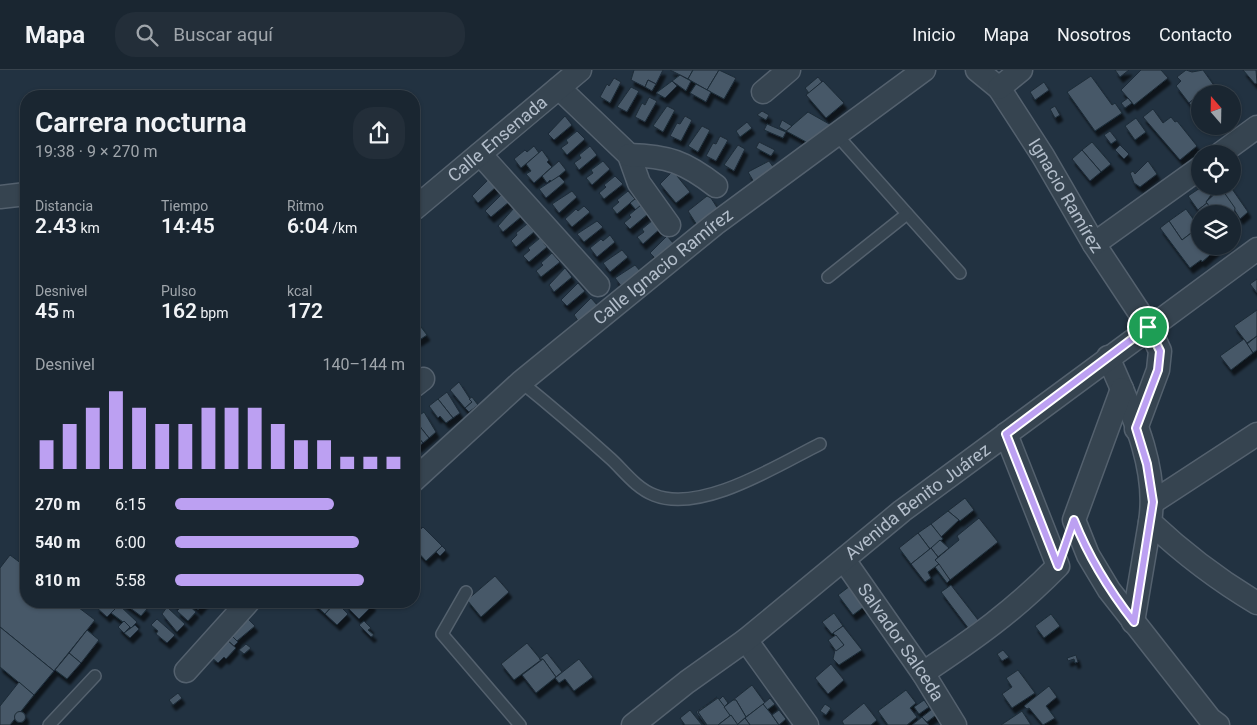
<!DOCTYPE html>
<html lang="es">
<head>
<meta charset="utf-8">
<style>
  :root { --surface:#1a2631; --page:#232e39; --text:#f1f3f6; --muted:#9fa5ab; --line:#38434d; --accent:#bca0f2 }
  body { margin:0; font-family:Roboto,sans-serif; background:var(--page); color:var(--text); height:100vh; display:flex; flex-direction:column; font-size:19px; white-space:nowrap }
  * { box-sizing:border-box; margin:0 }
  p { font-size:16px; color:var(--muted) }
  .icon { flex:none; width:28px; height:28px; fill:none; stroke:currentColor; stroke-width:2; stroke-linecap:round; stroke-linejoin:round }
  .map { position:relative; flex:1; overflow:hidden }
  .details { position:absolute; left:20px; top:20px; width:400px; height:518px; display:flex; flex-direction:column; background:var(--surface); border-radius:20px; box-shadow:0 1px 4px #0004,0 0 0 1px var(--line) }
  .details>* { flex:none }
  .needle { width:32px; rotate:340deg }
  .tools { position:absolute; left:1191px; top:15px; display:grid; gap:10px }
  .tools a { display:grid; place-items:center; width:50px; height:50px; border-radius:50%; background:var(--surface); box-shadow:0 1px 4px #0004,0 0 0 1px var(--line); font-size:25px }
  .pin { position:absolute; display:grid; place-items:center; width:42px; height:42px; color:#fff; margin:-21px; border:2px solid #fff; border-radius:50%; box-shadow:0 1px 5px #0007 }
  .round { display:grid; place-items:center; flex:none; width:52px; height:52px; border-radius:20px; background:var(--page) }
  .head { display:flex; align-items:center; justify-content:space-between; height:85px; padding:0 15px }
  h1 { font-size:28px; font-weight:600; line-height:38px }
  .metrics { display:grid; grid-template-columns:repeat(3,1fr); gap:8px; height:85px; padding:5px 15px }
  .metrics div { display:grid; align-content:center }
  .metrics b { font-size:21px; font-weight:600 }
  .metrics small { font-size:14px; font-weight:400 }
  .metrics p { font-size:14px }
  .chart { height:140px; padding:10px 15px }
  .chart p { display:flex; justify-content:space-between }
  .chart svg { width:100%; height:90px; margin-top:5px; stroke:var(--accent); stroke-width:6 }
  ul { padding:0 15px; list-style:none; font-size:16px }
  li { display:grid; grid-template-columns:80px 60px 1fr; align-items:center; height:38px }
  li i { height:12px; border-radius:6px; background:var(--accent) }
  header { display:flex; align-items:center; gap:30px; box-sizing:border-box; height:70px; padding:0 25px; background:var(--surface); border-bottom:1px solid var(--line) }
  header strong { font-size:24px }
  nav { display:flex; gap:28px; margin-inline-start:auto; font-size:18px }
  .search { width:350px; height:45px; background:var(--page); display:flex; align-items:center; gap:12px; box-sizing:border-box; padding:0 18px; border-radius:20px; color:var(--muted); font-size:19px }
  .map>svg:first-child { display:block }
</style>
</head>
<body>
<header>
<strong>Mapa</strong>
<div class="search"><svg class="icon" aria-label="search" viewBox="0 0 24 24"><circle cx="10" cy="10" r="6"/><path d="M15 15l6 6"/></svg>Buscar aquí</div>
<nav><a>Inicio</a><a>Mapa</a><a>Nosotros</a><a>Contacto</a></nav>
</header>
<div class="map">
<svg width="1257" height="655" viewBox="0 0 1257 655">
  <defs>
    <filter id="shadow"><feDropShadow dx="3" dy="5.5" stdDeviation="1" flood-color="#0009"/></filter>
  </defs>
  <rect width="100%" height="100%" fill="#223241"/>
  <g fill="#465867" stroke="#1d2b37" filter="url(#shadow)">
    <path d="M 634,0 L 663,0 L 656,14 L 648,10 L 645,17 L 631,10 Z"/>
    <path d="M 670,0 L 693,0 L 688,9 Z"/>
    <path d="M 693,0 L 719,0 L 707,20 L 688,9 Z"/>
    <path d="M 719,0 L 736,8 L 724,29 L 707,20 Z"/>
    <path d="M 1115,0 L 1129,0 L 1120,7 Z"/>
    <path d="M 1141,0 L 1161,0 L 1168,8 L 1134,35 L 1121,20 Z"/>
    <path d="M 1186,0 L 1192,2 L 1203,0 L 1215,17 L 1206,24 L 1200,24 L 1200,26 L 1199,25 L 1189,33 L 1176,16 L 1181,11 L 1177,7 Z"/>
    <path d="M 1243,0 L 1256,0 L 1257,13 L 1255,14 Z"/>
    <path d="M 680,5 L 691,11 L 686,21 L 672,11 Z"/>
    <path d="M 1091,6 L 1112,35 L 1115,33 L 1122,43 L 1095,61 L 1067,22 Z"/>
    <path d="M 818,7 L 822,12 L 809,23 L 805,18 Z"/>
    <path d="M 614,8 L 621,12 L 610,33 L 600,27 L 607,14 L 609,16 Z"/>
    <path d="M 648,10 L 656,14 L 652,21 L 645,17 Z"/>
    <path d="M 672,11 L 677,16 L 665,28 L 656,23 Z"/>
    <path d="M 823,11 L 844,33 L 826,48 L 806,25 Z"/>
    <path d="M 1044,12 L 1049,20 L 1035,30 L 1030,22 Z"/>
    <path d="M 696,14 L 711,22 L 706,32 L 690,23 Z"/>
    <path d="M 631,17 L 639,21 L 627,42 L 617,37 Z"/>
    <path d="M 1215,17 L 1220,24 L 1206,24 Z"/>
    <path d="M 1199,25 L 1200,26 L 1200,46 L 1189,33 Z"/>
    <path d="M 649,27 L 657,31 L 645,52 L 635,47 L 642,33 L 645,35 Z"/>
    <path d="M 1128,28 L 1132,33 L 1125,38 L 1121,33 Z"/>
    <path d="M 667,36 L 675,40 L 663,62 L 653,56 Z"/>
    <path d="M 1055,36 L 1060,45 L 1055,48 L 1050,39 Z"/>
    <path d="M 1153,39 L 1163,53 L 1171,47 L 1175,52 L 1177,51 L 1197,76 L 1180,90 L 1143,47 Z"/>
    <path d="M 762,41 L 769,45 L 766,50 L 757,45 Z"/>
    <path d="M 808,42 L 831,55 L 808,73 L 786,61 Z"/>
    <path d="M 565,46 L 572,55 L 554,70 L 548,64 Z"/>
    <path d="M 685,46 L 692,50 L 681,71 L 670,66 L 677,53 L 680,54 Z"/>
    <path d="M 1136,48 L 1146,62 L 1135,70 L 1125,56 Z"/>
    <path d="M 782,50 L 792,56 L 786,61 L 779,57 Z"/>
    <path d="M 747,52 L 752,58 L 740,67 L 736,61 Z"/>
    <path d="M 767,54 L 786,62 L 783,68 L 764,60 Z"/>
    <path d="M 702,56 L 710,60 L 698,82 L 688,76 Z"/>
    <path d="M 577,61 L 585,69 L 567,85 L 561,78 L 568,73 L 566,70 Z"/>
    <path d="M 1110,61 L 1117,70 L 1111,74 L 1104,65 Z"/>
    <path d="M 720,66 L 728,70 L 716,91 L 706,86 L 713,73 L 716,74 Z"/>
    <path d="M 759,72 L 775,80 L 771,86 L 756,78 Z"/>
    <path d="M 1092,72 L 1111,94 L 1101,102 L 1082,80 Z"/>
    <path d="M 738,75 L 745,79 L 734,101 L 724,95 Z"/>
    <path d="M 1120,75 L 1129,84 L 1124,89 L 1115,80 Z"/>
    <path d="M 534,76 L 539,83 L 521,98 L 514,89 L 525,80 L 527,82 Z"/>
    <path d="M 590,76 L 597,85 L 579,100 L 574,93 L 581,88 L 579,85 Z"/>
    <path d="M 542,80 L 549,90 L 547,92 L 552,97 L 534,113 L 526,104 L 531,101 L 526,94 Z"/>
    <path d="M 1082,80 L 1101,102 L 1090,111 L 1072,89 Z"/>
    <path d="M 559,91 L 566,100 L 552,112 L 550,110 L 547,113 L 542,106 Z"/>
    <path d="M 603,91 L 610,99 L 592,115 L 586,108 L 593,103 L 591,100 Z"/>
    <path d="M 769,91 L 774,98 L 754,112 L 748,102 Z"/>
    <path d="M 1148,91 L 1157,104 L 1140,117 L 1134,113 L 1130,103 L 1133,101 L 1135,104 Z"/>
    <path d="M 673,101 L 690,122 L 676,133 L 660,114 Z"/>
    <path d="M 559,106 L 565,112 L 546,128 L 539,119 Z"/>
    <path d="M 615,106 L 623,114 L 604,129 L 599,123 L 606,117 L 604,115 Z"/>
    <path d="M 489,109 L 496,117 L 478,133 L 472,126 Z"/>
    <path d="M 1223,116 L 1230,116 L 1248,142 L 1240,149 L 1221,118 L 1219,119 Z"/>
    <path d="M 1200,118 L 1207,120 L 1211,125 L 1206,132 L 1207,133 L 1198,140 L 1188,126 Z"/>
    <path d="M 1221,118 L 1235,138 L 1234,145 L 1214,144 L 1206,132 Z"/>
    <path d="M 572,121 L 577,127 L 559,143 L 552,134 Z"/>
    <path d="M 628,121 L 635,129 L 617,144 L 612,138 L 619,132 L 617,130 Z"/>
    <path d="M 502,124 L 509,132 L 491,147 L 485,141 Z"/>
    <path d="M 707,126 L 711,128 L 718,139 L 697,155 L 688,141 Z"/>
    <path d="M 635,129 L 641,135 L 636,140 L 630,133 Z"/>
    <path d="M 1207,133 L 1214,144 L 1200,144 L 1198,140 Z"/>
    <path d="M 641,135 L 648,144 L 630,159 L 624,153 L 631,147 L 629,145 Z"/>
    <path d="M 584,136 L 590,142 L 572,157 L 565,149 L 576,139 L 578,141 Z"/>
    <path d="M 514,138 L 521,147 L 503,162 L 498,156 Z"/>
    <path d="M 1186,139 L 1199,157 L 1182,170 L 1169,151 Z"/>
    <path d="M 653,150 L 661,158 L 643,174 L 637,167 L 644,162 L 642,159 Z"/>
    <path d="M 597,151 L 603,157 L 584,172 L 577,164 Z"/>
    <path d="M 1169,151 L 1182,170 L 1199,157 L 1200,176 L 1213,176 L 1216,180 L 1202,192 L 1201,190 L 1190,198 L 1160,158 Z"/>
    <path d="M 527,154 L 534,162 L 516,177 L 511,171 L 517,165 L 516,163 Z"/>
    <path d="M 610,165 L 615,172 L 597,187 L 590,178 L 601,169 L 603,171 Z"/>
    <path d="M 667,166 L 674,174 L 656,189 L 650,183 Z"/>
    <path d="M 540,168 L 547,177 L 529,192 L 523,186 L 530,180 L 528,178 Z"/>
    <path d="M 622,180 L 628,187 L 610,202 L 603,193 Z"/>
    <path d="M 552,183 L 560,192 L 541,207 L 536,201 L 543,195 L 541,193 Z"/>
    <path d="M 635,195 L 641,202 L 622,217 L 615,208 Z"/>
    <path d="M 565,198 L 572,207 L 554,222 L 549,215 Z"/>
    <path d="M 1257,209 L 1257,223 L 1250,214 Z"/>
    <path d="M 578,213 L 585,221 L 567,236 L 561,230 Z"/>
    <path d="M 591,228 L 598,236 L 579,252 L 574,245 Z"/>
    <path d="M 1257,240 L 1257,266 L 1247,273 L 1234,256 Z"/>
    <path d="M 414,253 L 415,255 L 418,253 L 427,265 L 418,271 L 414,266 Z"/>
    <path d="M 1257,266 L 1257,280 L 1253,283 L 1247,274 Z"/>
    <path d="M 1244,269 L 1253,283 L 1231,300 L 1220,286 Z"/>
    <path d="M 459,312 L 472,332 L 465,338 L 450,320 Z"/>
    <path d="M 447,322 L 460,343 L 453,348 L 438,329 Z"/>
    <path d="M 472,327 L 478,335 L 469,342 L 465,338 L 472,332 L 469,329 Z"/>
    <path d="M 438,329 L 453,348 L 446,353 L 440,346 L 438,348 L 429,336 Z"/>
    <path d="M 424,342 L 436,362 L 429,368 L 414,349 Z"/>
    <path d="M 414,349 L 429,368 L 423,373 L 417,366 L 414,366 Z"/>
    <path d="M 414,366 L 417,366 L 423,373 L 418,377 L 414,372 Z"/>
    <path d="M 414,379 L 420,386 L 414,392 Z"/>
    <path d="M 965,428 L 974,440 L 960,451 L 948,441 Z"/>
    <path d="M 948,441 L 959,450 L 941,467 L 931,454 Z"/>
    <path d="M 979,448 L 998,472 L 950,510 L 935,490 L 959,470 L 957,466 Z"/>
    <path d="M 414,450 L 422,458 L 414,466 Z"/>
    <path d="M 931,454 L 943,469 L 930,479 L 918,463 Z"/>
    <path d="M 423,457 L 442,476 L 426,491 L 414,478 L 414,466 Z"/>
    <path d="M 918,463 L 930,479 L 911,494 L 899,478 Z"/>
    <path d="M 940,470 L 949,478 L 938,487 L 931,478 Z"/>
    <path d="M 442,476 L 446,480 L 440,486 L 436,482 Z"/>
    <path d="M 931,478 L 938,487 L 935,490 L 939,494 L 928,502 L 931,508 L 925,512 L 911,494 Z"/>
    <path d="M 10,485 L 26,497 L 26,531 L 70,531 L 95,550 L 54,601 L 0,557 L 0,498 Z"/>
    <path d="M 939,494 L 950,510 L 947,513 L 935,497 Z"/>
    <path d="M 495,506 L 509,522 L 481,547 L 467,530 Z"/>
    <path d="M 951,515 L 982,555 L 972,563 L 941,522 Z"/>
    <path d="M 850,516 L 865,536 L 853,545 L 838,525 Z"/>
    <path d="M 101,531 L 116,531 L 119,535 L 107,547 L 96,537 Z"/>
    <path d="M 138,531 L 147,539 L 141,546 L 122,532 Z"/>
    <path d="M 173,531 L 184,531 L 196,542 L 188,551 L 177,541 L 179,539 Z"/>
    <path d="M 189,531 L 206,531 L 198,540 Z"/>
    <path d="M 311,531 L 336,531 L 336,532 L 325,544 Z"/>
    <path d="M 348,531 L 369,531 L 373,535 L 359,549 L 346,536 Z"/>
    <path d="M 336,532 L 348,544 L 337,555 L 325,544 Z"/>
    <path d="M 119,535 L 137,552 L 131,558 L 111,543 Z"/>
    <path d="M 167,537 L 185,554 L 177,562 L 162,544 Z"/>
    <path d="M 834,543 L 843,556 L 832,564 L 822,552 Z"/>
    <path d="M 1051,544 L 1060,556 L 1044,568 L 1035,556 Z"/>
    <path d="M 247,548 L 255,556 L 237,571 L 231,565 Z"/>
    <path d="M 157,549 L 175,565 L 167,573 L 156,564 L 158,561 L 151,555 Z"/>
    <path d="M 124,551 L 130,557 L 124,563 L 118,557 Z"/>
    <path d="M 364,551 L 371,558 L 368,560 L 374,565 L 371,567 L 359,555 Z"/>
    <path d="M 135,555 L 139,559 L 130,568 L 124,563 Z"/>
    <path d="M 843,556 L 862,580 L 839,595 L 833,589 L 835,580 L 844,575 L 833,563 Z"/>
    <path d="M 0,557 L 54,601 L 34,625 L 0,597 Z"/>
    <path d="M 87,560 L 99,570 L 81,593 L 69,583 Z"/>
    <path d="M 231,565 L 238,572 L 234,576 L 227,570 Z"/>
    <path d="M 836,565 L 844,575 L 836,581 L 828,570 Z"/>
    <path d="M 227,570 L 236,578 L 226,589 L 224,587 L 218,593 L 211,587 Z"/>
    <path d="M 527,573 L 541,590 L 514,610 L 501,594 Z"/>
    <path d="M 246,574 L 251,578 L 244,584 L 239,580 Z"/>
    <path d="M 1003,580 L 1009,587 L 1002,591 L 997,584 Z"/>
    <path d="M 69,583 L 81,593 L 67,609 L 55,600 Z"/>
    <path d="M 547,583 L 562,602 L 556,607 L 543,589 L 539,589 Z"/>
    <path d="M 1076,585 L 1078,592 L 1075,593 L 1074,589 L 1068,591 L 1067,588 Z"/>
    <path d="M 543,589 L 556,607 L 536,623 L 522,605 Z"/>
    <path d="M 579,589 L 593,607 L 574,621 L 565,609 L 559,613 L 555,608 Z"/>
    <path d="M 831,594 L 844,610 L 828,624 L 815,608 Z"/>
    <path d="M 1018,600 L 1035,623 L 1012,638 L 1002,624 L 1012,617 L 1006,608 Z"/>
    <path d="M 19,612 L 34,625 L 10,655 L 0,655 L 0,636 Z"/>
    <path d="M 752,615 L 765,633 L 746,647 L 736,630 L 733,630 Z"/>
    <path d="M 1049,616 L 1057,627 L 1046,636 L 1055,648 L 1043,655 L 1029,638 L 1027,639 L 1024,636 Z"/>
    <path d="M 906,620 L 916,633 L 910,638 L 917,647 L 907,655 L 888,655 L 878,641 Z"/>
    <path d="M 178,623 L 182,628 L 173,635 L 169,630 Z"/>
    <path d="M 723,626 L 728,633 L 724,637 L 719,630 Z"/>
    <path d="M 717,627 L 698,642 L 706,655 L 696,642 Z"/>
    <path d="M 718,628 L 731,645 L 718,655 L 707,655 L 698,642 Z"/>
    <path d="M 770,628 L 775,634 L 767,640 L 763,634 Z"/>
    <path d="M 733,630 L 736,630 L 746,647 L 737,655 L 724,637 Z"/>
    <path d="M 924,630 L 929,637 L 919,644 L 914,637 Z"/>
    <path d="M 864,633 L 877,650 L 871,655 L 844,655 L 842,651 Z"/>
    <path d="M 763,634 L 772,645 L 779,655 L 750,655 L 745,648 Z"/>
    <path d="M 825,634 L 831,638 L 826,645 L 820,641 Z"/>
    <path d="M 936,636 L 940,642 L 927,652 L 922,647 Z"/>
    <path d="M 690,640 L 702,655 L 685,655 L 680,648 Z"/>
    <path d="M 779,640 L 786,649 L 779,655 L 772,645 Z"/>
    <path d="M 1022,641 L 1031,655 L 1001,655 Z"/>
    <circle cx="20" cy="647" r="5.5"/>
    <path d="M 731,645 L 738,655 L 718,655 Z"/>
    <path d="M 922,647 L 929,655 L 912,655 Z"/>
    <path d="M 745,648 L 750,655 L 737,655 Z"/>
  </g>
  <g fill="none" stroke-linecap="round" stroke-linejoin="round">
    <defs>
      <g id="lane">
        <path d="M 836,64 L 960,203"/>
        <path d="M 828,207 L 907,144"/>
        <path d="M 521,312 C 552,337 581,362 611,389 C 624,401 636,418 654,425 C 701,444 778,395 820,374"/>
        <path d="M 466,522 L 442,564 L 520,655"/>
        <path d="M 49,655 L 95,606"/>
      </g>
      <g id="street">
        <path id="s1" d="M 977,0 L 999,18 L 1043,86 L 1094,174 L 1149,257 L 1160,281 L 1158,300 L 1136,359"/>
        <path d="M 559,18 L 629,85 L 639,113 L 669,155"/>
        <path d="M 999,18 L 1021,0"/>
        <path d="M 763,22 L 789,0"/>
        <path d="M 480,84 L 598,215"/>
        <path d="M 1220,84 L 1257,57"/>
        <path d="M 629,85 C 668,86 685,92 716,116"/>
        <path d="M 0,127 L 26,124"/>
        <path id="s2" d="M 414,139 L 580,0"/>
        <path d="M 1094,174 L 1200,98"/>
        <path d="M 1108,287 C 1130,338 1159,396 1150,452 C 1183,483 1218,510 1257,533"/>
        <path d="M 414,316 L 423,309"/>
        <path d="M 1122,319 L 1074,450 L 1088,485 L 1109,520 L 1210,649 L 1218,655"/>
        <path id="s3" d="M 414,410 L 521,312 L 715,154 L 924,0"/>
        <path d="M 1153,432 L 1257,364"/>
        <path id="s4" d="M 844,490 L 923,603 L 955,655"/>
        <path d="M 1133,552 L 1150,452"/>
        <path d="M 746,570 L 807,655"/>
        <path d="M 186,601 L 249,531"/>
        <path d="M 923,603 C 974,569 1014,541 1058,496 L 1006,364"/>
        <path id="s5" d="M 633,655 L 687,612 L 746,570 L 902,441 L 1257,179"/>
      </g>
    </defs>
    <use href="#lane" stroke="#54616e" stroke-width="14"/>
    <use href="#street" stroke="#54616e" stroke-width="25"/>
    <use href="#lane" stroke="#364450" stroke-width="11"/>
    <use href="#street" stroke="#364450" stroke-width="22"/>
  </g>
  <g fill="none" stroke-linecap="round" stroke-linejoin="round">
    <defs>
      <path id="route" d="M 1148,257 L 1160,281 L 1158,300 L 1136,358 L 1147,394 L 1153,432 L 1134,552 C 1109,520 1089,488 1074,450 L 1058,496 L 1006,364 Z"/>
    </defs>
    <use href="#route" stroke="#fff" stroke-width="10"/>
    <use href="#route" stroke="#bca0f2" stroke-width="6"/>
  </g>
  <g text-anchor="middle" stroke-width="4.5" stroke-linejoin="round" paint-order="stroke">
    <g font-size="18" fill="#b3becb" stroke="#1b2935">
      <text dy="6" stroke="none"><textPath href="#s2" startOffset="109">Calle Ensenada</textPath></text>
      <text dy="6" stroke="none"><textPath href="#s1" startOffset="155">Ignacio Ramírez</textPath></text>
      <text dy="6" stroke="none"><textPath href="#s3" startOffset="328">Calle Ignacio Ramírez</textPath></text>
      <text dy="6" stroke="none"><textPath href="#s5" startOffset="362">Avenida Benito Juárez</textPath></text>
      <text dy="6" stroke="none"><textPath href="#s4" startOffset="100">Salvador Salceda</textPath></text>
    </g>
  </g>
</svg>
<div class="tools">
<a><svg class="needle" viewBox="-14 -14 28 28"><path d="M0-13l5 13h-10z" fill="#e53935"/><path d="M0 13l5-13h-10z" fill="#9fa5ab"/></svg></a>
<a><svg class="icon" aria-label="locate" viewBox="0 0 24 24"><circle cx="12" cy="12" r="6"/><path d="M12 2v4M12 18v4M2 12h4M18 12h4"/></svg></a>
<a><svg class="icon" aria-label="layers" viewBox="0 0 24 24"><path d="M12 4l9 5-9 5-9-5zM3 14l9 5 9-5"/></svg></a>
</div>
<div class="pin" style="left:1148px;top:257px;background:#1e9e55"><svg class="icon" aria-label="arrive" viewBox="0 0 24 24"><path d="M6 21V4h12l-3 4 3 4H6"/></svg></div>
<section class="details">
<div class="head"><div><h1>Carrera nocturna</h1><p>19:38 · 9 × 270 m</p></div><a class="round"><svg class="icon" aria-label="share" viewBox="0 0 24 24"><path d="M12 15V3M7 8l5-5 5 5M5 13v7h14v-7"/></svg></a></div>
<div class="metrics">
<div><p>Distancia</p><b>2.43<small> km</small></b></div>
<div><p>Tiempo</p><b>14:45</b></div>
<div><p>Ritmo</p><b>6:04<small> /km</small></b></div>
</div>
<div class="metrics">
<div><p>Desnivel</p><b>45<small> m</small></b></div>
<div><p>Pulso</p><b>162<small> bpm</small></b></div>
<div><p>kcal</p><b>172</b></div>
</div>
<div class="chart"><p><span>Desnivel</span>140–144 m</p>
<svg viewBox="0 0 160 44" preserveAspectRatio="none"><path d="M5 44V30M15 44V22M25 44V14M35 44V6M45 44V14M55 44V22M65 44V22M75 44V14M85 44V14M95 44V14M105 44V22M115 44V30M125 44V30M135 44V38M145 44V38M155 44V38"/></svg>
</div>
<ul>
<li><b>270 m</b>6:15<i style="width:69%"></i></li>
<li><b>540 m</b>6:00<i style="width:80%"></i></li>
<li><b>810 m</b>5:58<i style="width:82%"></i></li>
</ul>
</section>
</div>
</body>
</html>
